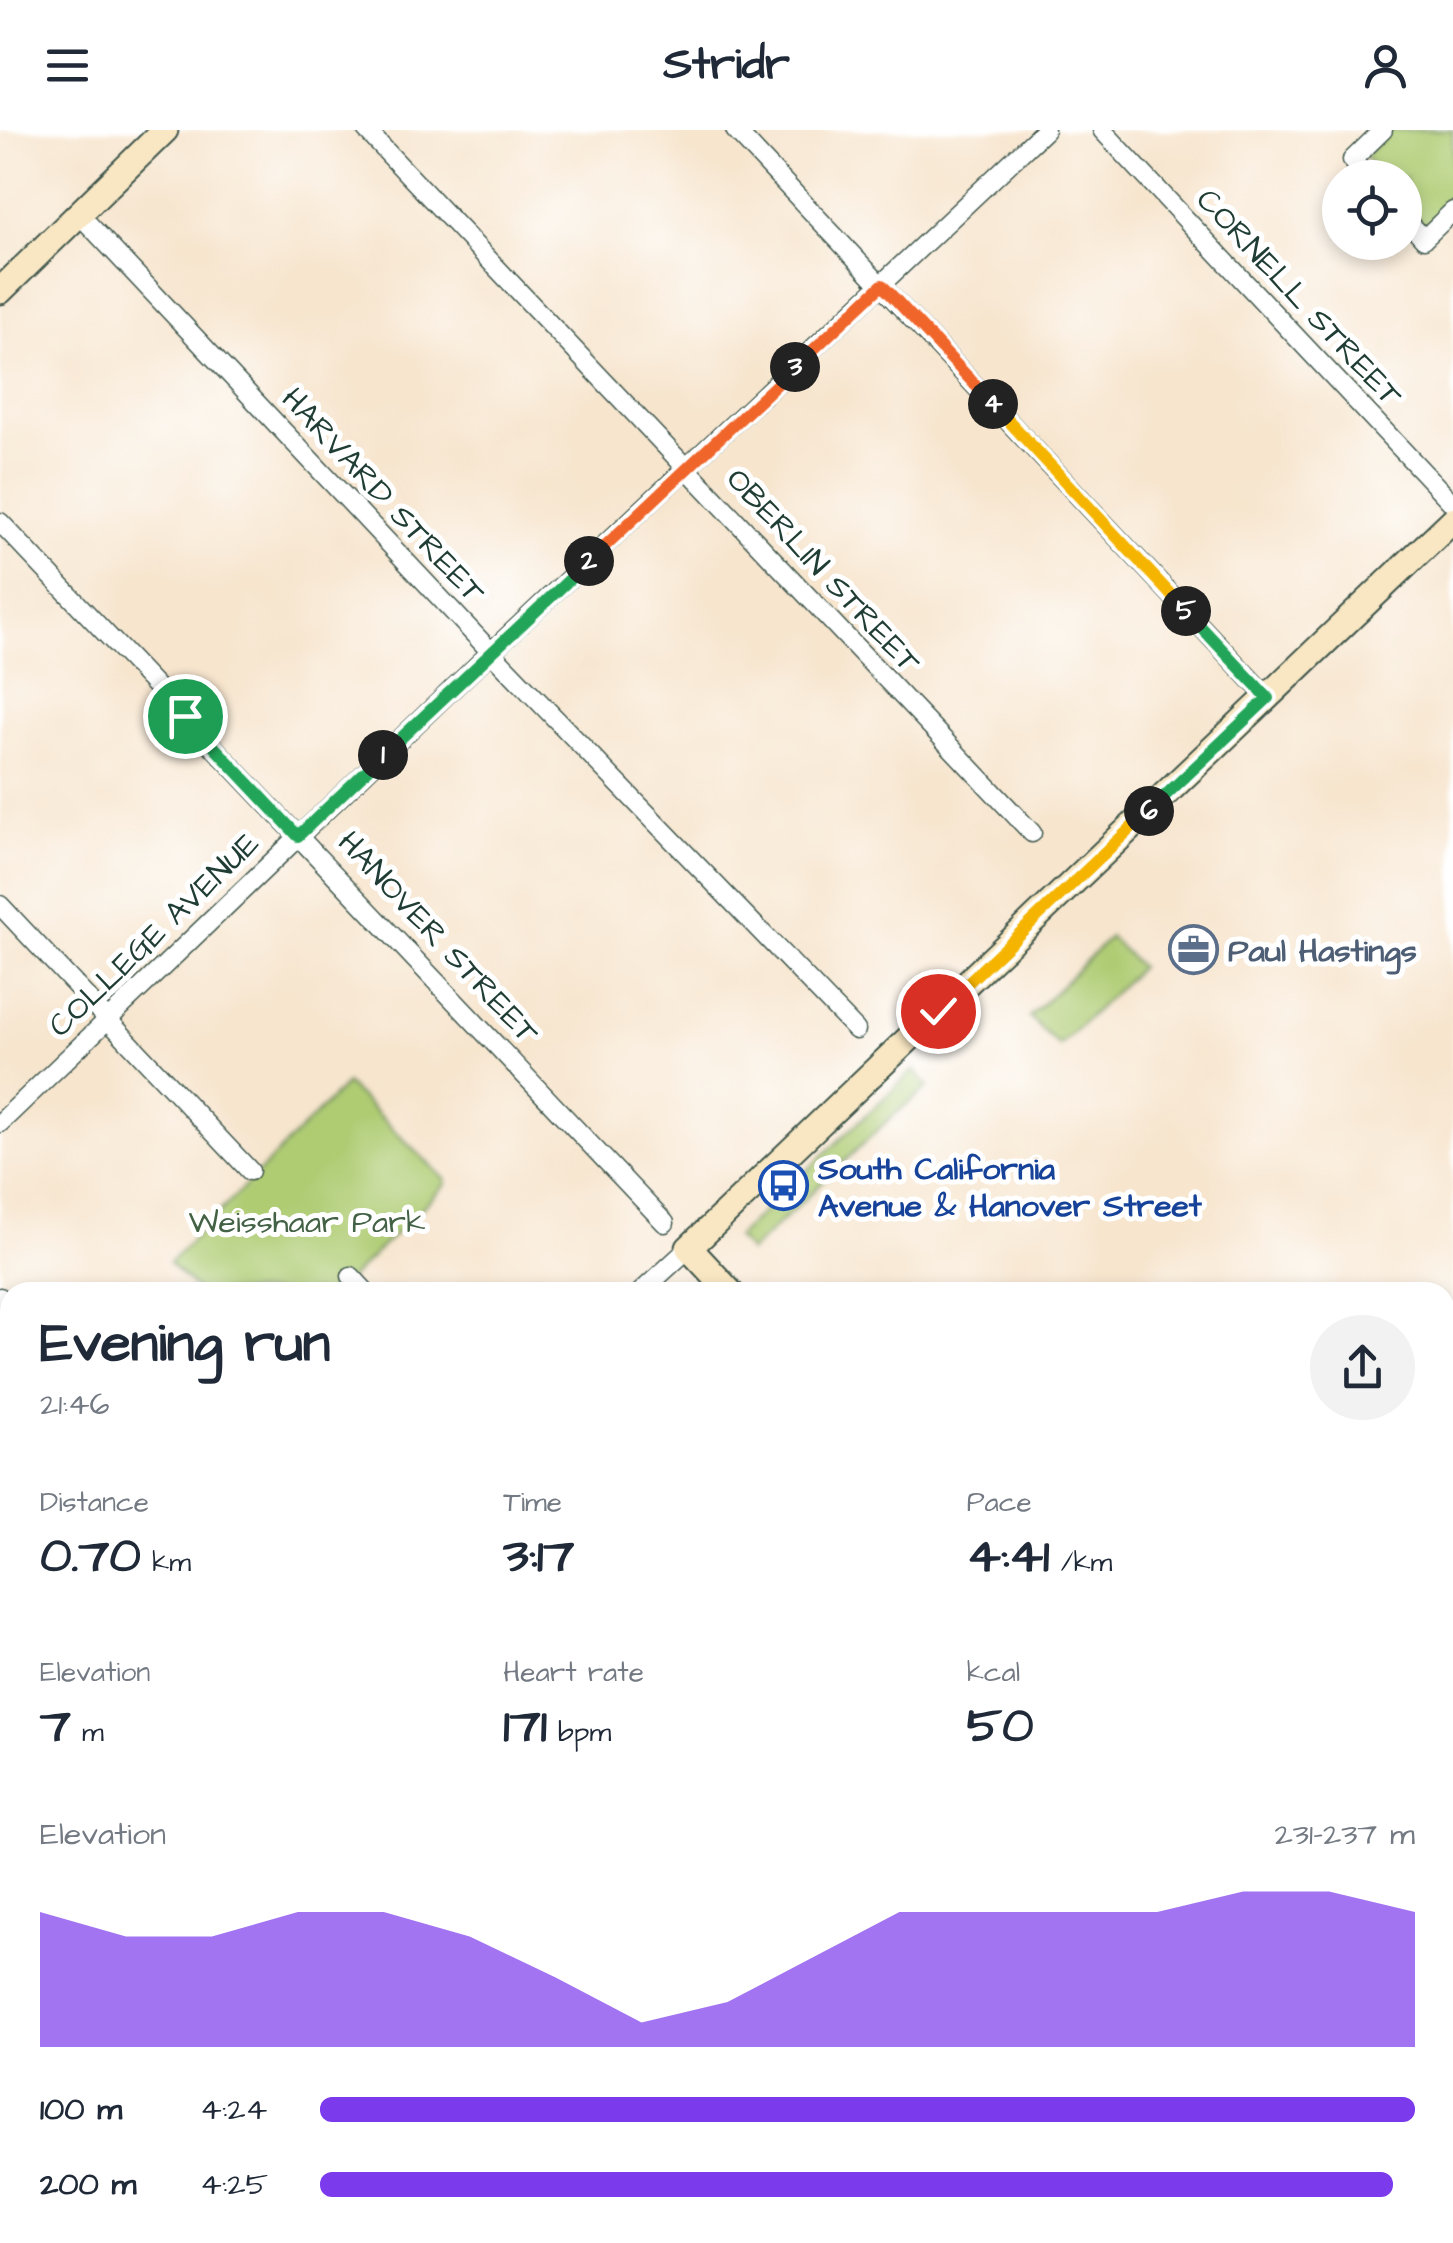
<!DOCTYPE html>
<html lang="en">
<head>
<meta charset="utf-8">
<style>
  :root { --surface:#fff; --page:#f2f2f3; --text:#1f2937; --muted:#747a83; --accent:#7c3aed }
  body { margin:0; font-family:"Architects Daughter",sans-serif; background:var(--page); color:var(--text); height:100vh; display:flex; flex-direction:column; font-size:38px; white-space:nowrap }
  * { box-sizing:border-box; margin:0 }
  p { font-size:32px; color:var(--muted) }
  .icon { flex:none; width:55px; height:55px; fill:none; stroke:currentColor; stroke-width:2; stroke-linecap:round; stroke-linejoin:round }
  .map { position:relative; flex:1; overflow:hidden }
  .panel { position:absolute; left:0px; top:1152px; width:1455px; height:962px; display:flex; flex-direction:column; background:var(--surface); border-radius:30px 30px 0 0; box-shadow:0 5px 15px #0003 }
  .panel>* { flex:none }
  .tools { position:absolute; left:1322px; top:30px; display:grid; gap:20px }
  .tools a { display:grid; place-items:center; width:100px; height:100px; border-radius:50%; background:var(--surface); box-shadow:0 5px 15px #0003; font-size:50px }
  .pin { position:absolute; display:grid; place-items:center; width:85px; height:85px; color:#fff; margin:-42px; border:5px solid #fff; border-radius:50%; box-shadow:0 2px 10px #0007 }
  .km { position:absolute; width:50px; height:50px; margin:-25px; border-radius:50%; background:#222; color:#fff; font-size:28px; line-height:50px; text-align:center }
  .round { display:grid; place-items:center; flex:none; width:105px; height:105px; border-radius:52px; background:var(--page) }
  .head { display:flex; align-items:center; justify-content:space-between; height:170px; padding:0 40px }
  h1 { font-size:55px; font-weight:700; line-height:75px }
  .stats { display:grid; grid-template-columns:repeat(3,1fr); gap:15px; height:170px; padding:10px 40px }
  .stats div { display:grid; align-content:center }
  .stats b { font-size:50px; font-weight:700 }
  .stats small { font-size:28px; font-weight:400 }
  .stats p { font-size:28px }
  .chart { height:280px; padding:20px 40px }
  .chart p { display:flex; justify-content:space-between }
  .chart svg { width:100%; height:180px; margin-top:10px; fill:var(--accent); opacity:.7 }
  ul { padding:0 40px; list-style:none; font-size:32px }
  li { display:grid; grid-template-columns:160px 120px 1fr; align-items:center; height:75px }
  li i { height:25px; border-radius:12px; background:var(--accent) }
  header { display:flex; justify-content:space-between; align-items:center; height:130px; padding:0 40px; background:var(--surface); font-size:45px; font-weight:700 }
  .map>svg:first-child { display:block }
</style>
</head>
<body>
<header><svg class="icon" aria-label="menu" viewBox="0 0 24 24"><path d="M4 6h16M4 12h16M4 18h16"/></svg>Stridr<svg class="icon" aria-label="person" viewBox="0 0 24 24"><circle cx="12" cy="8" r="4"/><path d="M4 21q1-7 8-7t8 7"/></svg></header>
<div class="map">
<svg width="1453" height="2113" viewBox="0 0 1453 2113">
  <rect width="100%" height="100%" fill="#fff"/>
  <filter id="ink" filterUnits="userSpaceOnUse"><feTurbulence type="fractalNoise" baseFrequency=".01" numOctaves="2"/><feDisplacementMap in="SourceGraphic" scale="20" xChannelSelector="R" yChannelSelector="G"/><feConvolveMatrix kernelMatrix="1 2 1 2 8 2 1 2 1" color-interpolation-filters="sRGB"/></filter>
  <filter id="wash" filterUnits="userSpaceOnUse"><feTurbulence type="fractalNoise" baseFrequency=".0048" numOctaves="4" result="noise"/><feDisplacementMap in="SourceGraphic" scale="40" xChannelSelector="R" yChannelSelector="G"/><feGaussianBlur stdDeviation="2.25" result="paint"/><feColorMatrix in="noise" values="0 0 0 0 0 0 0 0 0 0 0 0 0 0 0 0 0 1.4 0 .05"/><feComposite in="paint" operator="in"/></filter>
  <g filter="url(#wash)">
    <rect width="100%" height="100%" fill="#f7e5ce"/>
    <path fill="#e5d3f1" d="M 1453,2052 L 1453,2113 L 1389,2113 L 1398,2105 L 1445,2105 L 1445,2060 Z"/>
    <g fill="#afcc73" stroke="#678454" stroke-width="2.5">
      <path d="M 1391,0 L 1453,0 L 1453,75 L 1427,98 L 1405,73 L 1405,48 L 1383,47 L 1364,26 Z"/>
      <path d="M 1110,807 L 1140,837 L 1059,916 L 1029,887 Z"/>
      <path d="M 914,940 L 928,957 L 889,989 L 749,1122 L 736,1107 Z"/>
      <path d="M 346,954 L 445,1049 L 446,1054 L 336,1162 L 199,1162 L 169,1133 Z"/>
    </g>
  </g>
  <g filter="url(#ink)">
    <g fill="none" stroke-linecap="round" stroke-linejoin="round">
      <defs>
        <g id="street">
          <path d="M 366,0 L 1032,703"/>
          <path d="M 735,0 L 1268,568"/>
          <path d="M 1102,0 L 1453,374"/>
          <path d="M 1368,48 L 1352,30 L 1383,0"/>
          <path d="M 79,84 L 491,522 L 856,900"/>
          <path d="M 1405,88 L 1424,109 L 1453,81"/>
          <path d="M 0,392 L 665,1093"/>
          <path d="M 0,775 L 250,1041"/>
          <path d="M 0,993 L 491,522 L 1045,0"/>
          <path d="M 351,1146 L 366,1162"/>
          <path d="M 641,1162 L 689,1118"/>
          <path d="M 0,1167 L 10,1178"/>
          <path d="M 0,1556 L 10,1567"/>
          <path d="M 0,1765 L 10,1755"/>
          <path d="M 0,1943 L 10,1953"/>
          <path d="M 202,2105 L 208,2113"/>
          <path d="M 444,2113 L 444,2105"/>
        </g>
        <g id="secondary">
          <path d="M 0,161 L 165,0"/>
          <path d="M 730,1162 L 689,1118 L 1453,390"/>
        </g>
        <g id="primary">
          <path d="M 1445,1941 L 1453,1933"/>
          <path d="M 1445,1998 L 1453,1990"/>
          <path d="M 1265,2113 L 1273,2105"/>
          <path d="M 1322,2113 L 1331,2105"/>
        </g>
      </defs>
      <use href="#street" stroke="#3f564b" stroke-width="21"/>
      <use href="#secondary" stroke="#3f564b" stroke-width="29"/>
      <use href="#primary" stroke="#3f564b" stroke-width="31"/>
      <use href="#street" stroke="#fff" stroke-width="18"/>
      <use href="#secondary" stroke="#f9e7c3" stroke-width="25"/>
      <use href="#primary" stroke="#efc469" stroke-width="28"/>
    </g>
  </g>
  <g fill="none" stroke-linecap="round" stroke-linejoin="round" filter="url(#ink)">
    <defs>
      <path id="split-1" d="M 185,586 L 298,706 L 383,625"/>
      <path id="split-2" d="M 383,625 L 589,431"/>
      <path id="split-3" d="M 589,431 L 795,237"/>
      <path id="split-4" d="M 795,237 L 882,155 L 993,274"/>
      <path id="split-5" d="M 993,274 L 1186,481"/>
      <path id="split-6" d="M 1149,681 L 1268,568 L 1186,481"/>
      <path id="split-7" d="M 938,881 L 1149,681"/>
    </defs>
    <use href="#split-1" stroke="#fff" stroke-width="20"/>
    <use href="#split-2" stroke="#fff" stroke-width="20"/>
    <use href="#split-3" stroke="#fff" stroke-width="20"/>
    <use href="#split-4" stroke="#fff" stroke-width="20"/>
    <use href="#split-5" stroke="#fff" stroke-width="20"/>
    <use href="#split-6" stroke="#fff" stroke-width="20"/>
    <use href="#split-7" stroke="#fff" stroke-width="20"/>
    <use href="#split-1" stroke="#22a559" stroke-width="12"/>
    <use href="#split-2" stroke="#22a559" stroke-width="12"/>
    <use href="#split-3" stroke="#f0652b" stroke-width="12"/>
    <use href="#split-4" stroke="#f0652b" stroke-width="12"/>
    <use href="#split-5" stroke="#f5b400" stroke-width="12"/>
    <use href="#split-6" stroke="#22a559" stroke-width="12"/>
    <use href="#split-7" stroke="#f5b400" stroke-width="12"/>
  </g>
  <defs>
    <symbol id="office-ring" viewBox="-11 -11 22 22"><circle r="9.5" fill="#fff" stroke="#5c6f8a" stroke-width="1.5"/><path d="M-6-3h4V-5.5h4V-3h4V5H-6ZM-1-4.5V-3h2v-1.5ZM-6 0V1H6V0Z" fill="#5c6f8a"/></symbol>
    <symbol id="bus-ring" viewBox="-11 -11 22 22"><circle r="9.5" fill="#fff" stroke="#1a4fb4" stroke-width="1.5"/><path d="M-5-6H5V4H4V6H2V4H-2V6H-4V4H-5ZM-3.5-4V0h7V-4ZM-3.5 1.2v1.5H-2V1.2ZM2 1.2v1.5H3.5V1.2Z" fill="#1a4fb4"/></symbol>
  </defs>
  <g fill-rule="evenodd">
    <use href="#office-ring" x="1166" y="792" width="55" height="55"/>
    <use href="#bus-ring" x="756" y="1028" width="55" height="55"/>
  </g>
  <g text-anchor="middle" stroke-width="10" stroke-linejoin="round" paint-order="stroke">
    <g font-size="32" fill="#1f3d34" stroke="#fff">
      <text transform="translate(1300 167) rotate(47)" y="11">CORNELL STREET</text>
      <text transform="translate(384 365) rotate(47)" y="11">HARVARD STREET</text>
      <text transform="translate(824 440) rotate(47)" y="11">OBERLIN STREET</text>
      <text transform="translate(153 804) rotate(-44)" y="11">COLLEGE AVENUE</text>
      <text transform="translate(439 807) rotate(47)" y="11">HANOVER STREET</text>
    </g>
    <g font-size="32" font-weight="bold" fill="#4e5e75" stroke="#fff" text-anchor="start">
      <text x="1228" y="831">Paul Hastings</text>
    </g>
    <g font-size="32" font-weight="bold" fill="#164399" stroke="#fff" text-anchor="start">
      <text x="818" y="1049">South California<tspan x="818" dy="37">Avenue &amp; Hanover Street</tspan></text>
    </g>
    <g font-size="32" fill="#436144" stroke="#fff">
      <text x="307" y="1102">Weisshaar Park</text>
    </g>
  </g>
</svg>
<div class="tools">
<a><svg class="icon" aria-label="locate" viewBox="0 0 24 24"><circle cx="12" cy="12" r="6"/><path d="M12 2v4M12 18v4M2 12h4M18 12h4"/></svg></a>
</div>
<div class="pin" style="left:185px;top:586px;background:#1e9e55"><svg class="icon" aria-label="arrive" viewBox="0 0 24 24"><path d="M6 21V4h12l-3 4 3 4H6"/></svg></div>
<div class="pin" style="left:938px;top:881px;background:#d93025"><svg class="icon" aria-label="check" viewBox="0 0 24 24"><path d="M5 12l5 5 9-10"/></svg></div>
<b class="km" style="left:383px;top:625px">1</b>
<b class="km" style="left:589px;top:431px">2</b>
<b class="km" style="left:795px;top:237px">3</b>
<b class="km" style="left:993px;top:274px">4</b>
<b class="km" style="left:1186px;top:481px">5</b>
<b class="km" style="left:1149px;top:681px">6</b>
<section class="panel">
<div class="head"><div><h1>Evening run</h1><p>21:46</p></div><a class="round"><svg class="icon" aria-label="share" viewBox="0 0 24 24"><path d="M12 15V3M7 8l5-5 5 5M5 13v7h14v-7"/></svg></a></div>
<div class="stats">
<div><p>Distance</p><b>0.70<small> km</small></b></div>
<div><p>Time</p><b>3:17</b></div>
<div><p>Pace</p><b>4:41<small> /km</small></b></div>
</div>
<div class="stats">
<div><p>Elevation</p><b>7<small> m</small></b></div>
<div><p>Heart rate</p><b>171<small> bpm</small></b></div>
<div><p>kcal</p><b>50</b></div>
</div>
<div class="chart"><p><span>Elevation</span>231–237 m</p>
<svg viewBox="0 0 160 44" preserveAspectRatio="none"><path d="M0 44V11L10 17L20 17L30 11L40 11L50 17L60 27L70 38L80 33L90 22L100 11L110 11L120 11L130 11L140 6L150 6L160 11V44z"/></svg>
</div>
<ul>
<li><b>100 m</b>4:24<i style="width:100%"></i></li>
<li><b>200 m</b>4:25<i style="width:98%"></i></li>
</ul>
</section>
</div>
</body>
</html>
